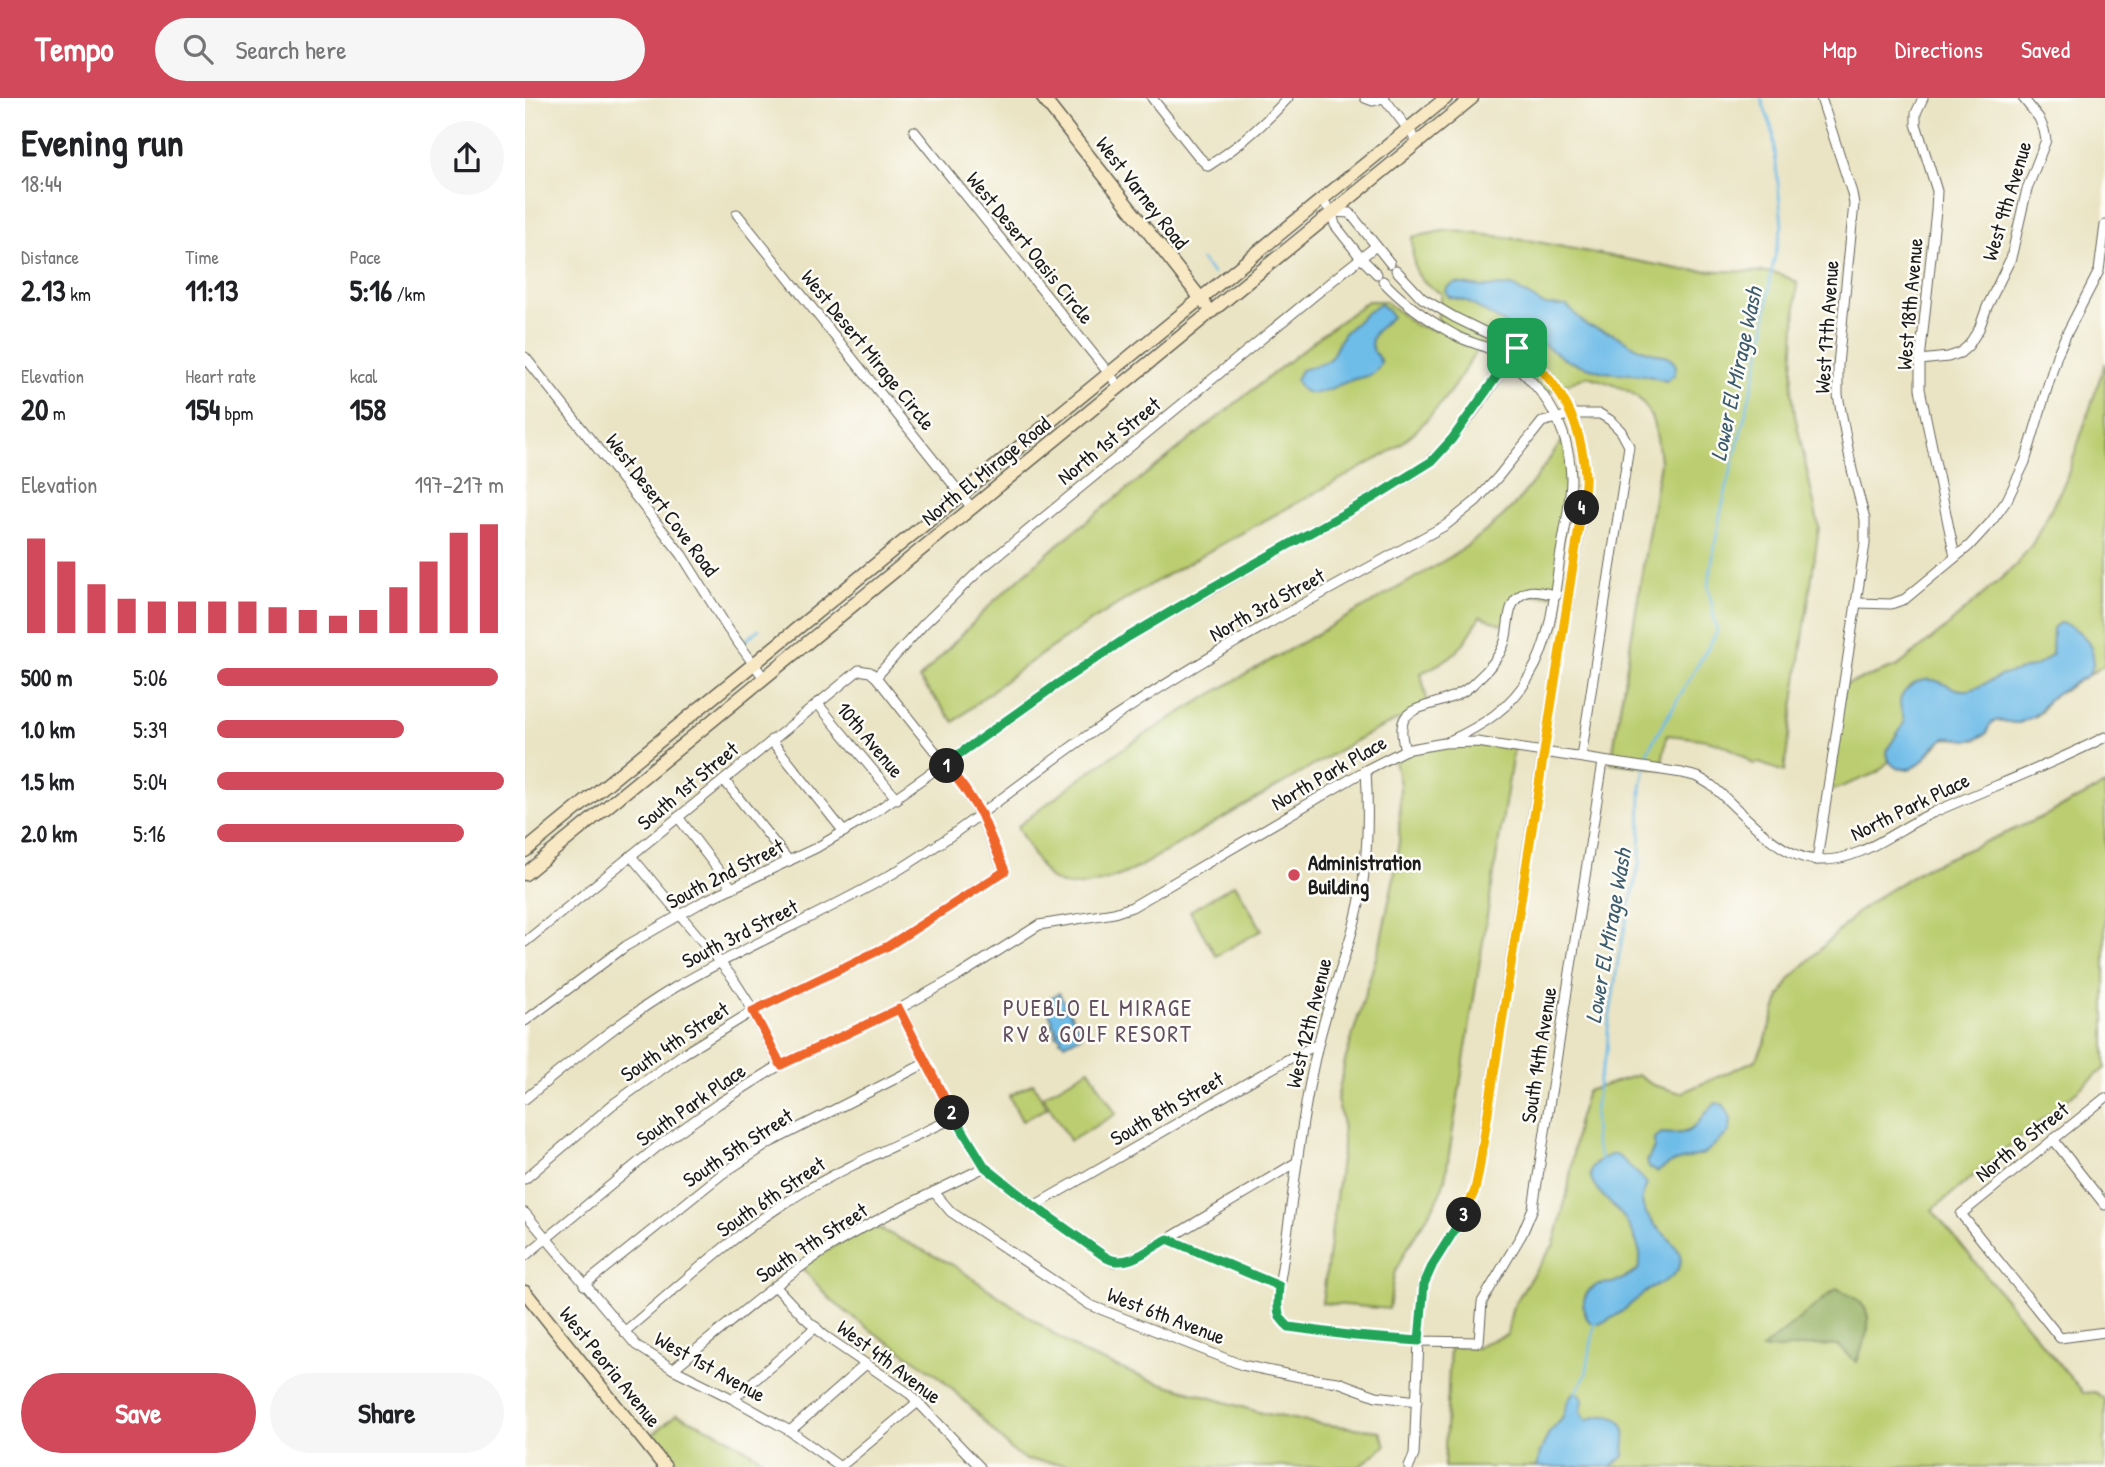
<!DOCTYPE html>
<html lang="en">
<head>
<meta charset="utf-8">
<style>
  :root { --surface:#fff; --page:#f6f6f6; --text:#202124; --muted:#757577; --accent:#d1495b }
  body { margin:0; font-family:"Patrick Hand",sans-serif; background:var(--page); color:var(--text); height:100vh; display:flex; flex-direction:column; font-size:26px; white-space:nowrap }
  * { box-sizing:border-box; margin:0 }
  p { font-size:23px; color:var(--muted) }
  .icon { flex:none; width:38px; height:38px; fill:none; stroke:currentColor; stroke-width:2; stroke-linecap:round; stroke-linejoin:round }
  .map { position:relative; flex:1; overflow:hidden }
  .details { display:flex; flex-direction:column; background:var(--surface); width:525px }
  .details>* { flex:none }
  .pin { position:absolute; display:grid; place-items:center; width:60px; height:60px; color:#fff; margin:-30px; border-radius:14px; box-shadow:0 4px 10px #0006 }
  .km { position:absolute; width:35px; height:35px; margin:-18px; border-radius:50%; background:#222; color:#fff; font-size:19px; line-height:35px; text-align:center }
  .round { display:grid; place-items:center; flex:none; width:74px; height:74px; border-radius:37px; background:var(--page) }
  .overview { display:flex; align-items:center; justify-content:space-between; height:119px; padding:0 21px }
  h1 { font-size:38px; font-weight:700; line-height:52px }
  .stats { display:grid; grid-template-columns:repeat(3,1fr); gap:10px; height:119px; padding:7px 21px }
  .stats div { display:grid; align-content:center }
  .stats b { font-size:30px; font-weight:700 }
  .stats small { font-size:19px; font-weight:400 }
  .stats p { font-size:19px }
  .chart { height:196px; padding:14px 21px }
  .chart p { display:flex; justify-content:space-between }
  .chart svg { width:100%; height:126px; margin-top:7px; stroke:var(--accent); stroke-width:6 }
  .cta { display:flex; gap:14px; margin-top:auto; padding:14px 21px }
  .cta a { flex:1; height:80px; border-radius:42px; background:var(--accent); color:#fff; font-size:28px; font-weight:700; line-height:80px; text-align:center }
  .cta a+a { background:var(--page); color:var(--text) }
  ul { padding:0 21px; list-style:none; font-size:23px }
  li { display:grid; grid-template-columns:112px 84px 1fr; align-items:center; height:52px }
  li i { height:18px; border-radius:9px; background:var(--accent) }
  header { display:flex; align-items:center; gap:42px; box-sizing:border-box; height:98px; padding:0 35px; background:var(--accent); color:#fff }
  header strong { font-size:33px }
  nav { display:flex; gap:38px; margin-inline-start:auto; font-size:24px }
  .search { width:490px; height:63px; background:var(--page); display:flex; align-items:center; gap:18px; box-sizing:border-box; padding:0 24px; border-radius:38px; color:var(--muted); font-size:26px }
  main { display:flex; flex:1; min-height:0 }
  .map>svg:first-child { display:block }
</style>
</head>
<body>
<header>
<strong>Tempo</strong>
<div class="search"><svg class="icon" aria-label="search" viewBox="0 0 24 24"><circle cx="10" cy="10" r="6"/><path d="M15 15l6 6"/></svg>Search here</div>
<nav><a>Map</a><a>Directions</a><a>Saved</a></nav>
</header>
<main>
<section class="details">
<div class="overview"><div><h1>Evening run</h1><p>18:44</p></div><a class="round"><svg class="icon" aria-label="share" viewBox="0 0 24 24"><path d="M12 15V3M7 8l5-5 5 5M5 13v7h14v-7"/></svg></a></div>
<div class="stats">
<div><p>Distance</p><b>2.13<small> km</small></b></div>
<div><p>Time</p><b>11:13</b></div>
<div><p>Pace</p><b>5:16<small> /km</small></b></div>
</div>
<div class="stats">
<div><p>Elevation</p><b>20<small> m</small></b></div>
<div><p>Heart rate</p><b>154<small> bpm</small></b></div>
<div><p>kcal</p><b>158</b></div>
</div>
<div class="chart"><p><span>Elevation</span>197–217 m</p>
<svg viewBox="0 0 160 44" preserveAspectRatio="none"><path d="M5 44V11M15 44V19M25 44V27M35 44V32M45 44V33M55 44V33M65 44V33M75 44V33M85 44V35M95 44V36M105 44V38M115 44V36M125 44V28M135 44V19M145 44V9M155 44V6"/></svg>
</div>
<ul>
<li><b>500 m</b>5:06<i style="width:98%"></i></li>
<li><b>1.0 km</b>5:39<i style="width:65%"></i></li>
<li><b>1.5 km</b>5:04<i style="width:100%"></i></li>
<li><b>2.0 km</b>5:16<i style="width:86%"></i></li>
</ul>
<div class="cta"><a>Save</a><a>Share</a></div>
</section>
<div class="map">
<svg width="1580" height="1369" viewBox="0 0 1580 1369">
  <rect width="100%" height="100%" fill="#fdfcf7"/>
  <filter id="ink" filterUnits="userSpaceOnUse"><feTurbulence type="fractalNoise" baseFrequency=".0143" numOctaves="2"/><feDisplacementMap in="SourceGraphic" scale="14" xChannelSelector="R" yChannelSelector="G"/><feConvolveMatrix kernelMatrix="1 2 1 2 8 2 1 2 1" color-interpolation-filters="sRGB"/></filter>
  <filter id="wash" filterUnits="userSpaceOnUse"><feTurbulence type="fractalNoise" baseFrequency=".00686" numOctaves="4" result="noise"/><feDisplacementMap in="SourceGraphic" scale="28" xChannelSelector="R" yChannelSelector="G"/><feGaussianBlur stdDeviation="1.57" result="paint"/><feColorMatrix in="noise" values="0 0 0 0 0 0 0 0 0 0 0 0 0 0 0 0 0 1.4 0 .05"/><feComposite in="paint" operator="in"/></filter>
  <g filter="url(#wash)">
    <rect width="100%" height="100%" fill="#eae4c4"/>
    <g fill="#bbcd70" stroke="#6c7446" stroke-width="2" fill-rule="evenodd">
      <path d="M 923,132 L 1007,143 L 1159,172 L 1240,174 L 1255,176 L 1272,184 L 1267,294 L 1270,317 L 1294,429 L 1259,674 L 1234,665 L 1228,666 C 1200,641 1178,641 1142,637 L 1136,671 L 1086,665 L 1135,364 C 1133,340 1129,307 1105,294 C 1092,287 1077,283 1063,278 L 1017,296 L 1005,282 L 955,247 C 930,289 904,328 863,355 C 741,423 614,486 500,568 C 475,585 452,605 429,624 L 394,581 L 468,504 L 533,446 L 799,235 L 843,203 L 860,203 L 890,227 L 910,232 L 917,196 C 886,178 889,172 887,139 Z"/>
      <path d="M 1580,265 L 1580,567 L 1523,602 L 1516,614 L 1510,618 L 1491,625 L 1479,621 L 1467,624 L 1463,628 L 1462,635 L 1450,642 L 1422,640 L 1417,642 L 1392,668 L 1375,671 L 1364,663 L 1352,675 L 1303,694 L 1319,587 L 1373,568 L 1419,531 L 1490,468 L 1508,445 L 1541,382 Z"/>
      <path d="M 1039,340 L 1046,380 L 1029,497 L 994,498 L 983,529 L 955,518 C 939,550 928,561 896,575 L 903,607 C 882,619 860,627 839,638 L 614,769 C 592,780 547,798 525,780 C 515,772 499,741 492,729 C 527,702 562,674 599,650 C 708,579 824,521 935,453 C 954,439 973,424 989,407 C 1008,386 1023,363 1039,340 Z"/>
      <path d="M 919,645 L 989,649 L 920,1082 L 912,1103 L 881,1152 L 869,1176 L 864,1211 L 797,1205 L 818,1047 L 817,1021 L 812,1001 L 820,963 L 855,846 L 869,779 L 874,744 L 875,687 L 869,658 Z"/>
      <path d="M 1580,687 L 1580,970 L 1407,1112 L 1558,1295 L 1570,1294 L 1580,1302 L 1580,1369 L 919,1369 L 925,1248 L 952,1250 L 959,1245 L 982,1237 L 987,1211 L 1002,1185 L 1029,1146 L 1043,1092 L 1052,1026 L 1062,993 L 1112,977 L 1128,987 L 1156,995 L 1231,962 L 1240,944 L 1255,898 L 1267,879 L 1332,815 L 1350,801 L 1400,770 L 1515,720 ZM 1343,1230 L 1332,1264 C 1326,1260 1320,1251 1314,1249 C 1302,1243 1255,1251 1239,1251 Z"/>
      <path d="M 710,786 L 737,832 L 691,858 L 665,813 Z"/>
      <path d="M 564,971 L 591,1016 L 545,1043 L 518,998 Z"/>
      <path d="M 508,985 L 522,1010 L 497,1023 L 484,998 Z"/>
      <path d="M 345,1126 L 428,1167 L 559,1256 L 622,1281 L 737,1315 L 795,1326 L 855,1333 L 861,1347 L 834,1369 L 572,1369 L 501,1362 L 486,1352 L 445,1308 L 412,1277 L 341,1229 L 307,1203 L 276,1169 Z"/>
      <path d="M 152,1316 L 196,1336 L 251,1369 L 152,1369 L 127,1337 Z"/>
    </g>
    <path fill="#94b062" stroke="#58663f" stroke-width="2" d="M 1312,1190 C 1319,1195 1330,1199 1336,1205 C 1352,1222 1338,1246 1331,1264 L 1314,1248 L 1288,1247 L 1259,1251 L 1237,1251 Z"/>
    <g fill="#6ebce8" stroke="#456c82" stroke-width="2">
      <path d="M 930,185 L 957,189 L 987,188 L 1019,207 L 1042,208 L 1061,227 L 1088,236 L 1113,250 L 1140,258 L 1146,261 L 1151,267 L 1150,276 L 1141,283 L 1119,277 L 1078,274 L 1043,263 L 1019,247 L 994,234 L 941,203 L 924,199 L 921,194 L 922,190 Z"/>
      <path d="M 855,206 L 863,213 L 867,219 C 857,228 840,238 849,254 C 852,257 854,260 856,264 C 851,280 837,278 824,283 C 807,289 781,308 771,282 L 776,272 L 801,264 L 807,258 L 818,236 L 840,216 Z"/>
      <path d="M 1534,525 C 1557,527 1580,559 1562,578 C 1553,583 1530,595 1523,602 C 1516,610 1514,616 1503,621 C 1502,621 1495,625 1493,625 C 1480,626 1466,614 1462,635 C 1457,638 1452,642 1446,642 C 1437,643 1427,637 1418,641 C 1402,650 1397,677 1373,670 C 1364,667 1362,660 1362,652 L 1379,625 C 1380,616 1372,609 1376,600 C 1382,586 1399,578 1412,583 C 1424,587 1430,593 1443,592 C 1456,590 1466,581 1478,577 C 1495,571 1514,571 1527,556 L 1528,530 Z"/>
      <path d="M 534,895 L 540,906 L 536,913 L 543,911 L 557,937 L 540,946 L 538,943 L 535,942 L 536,938 L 531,937 L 533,933 L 529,933 L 531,929 L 526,927 L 528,923 L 518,904 Z"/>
      <path d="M 1191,1005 L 1199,1007 L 1206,1020 L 1205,1032 L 1201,1037 L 1179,1056 L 1146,1065 L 1132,1074 L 1124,1070 L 1122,1063 L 1129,1050 L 1129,1040 L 1137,1035 C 1175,1039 1168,1024 1191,1005 Z"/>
      <path d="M 1089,1056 C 1096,1059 1116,1078 1122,1086 C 1120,1091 1117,1096 1117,1102 C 1118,1131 1172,1148 1151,1174 C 1143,1185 1129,1187 1119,1195 C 1104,1207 1088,1225 1068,1226 C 1055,1218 1055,1196 1070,1188 C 1075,1185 1081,1186 1087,1185 C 1096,1183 1105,1177 1113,1172 C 1114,1167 1116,1161 1115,1156 C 1113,1145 1105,1129 1099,1120 C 1085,1101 1037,1072 1089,1056 Z"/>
      <path d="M 1049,1294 L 1055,1296 L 1058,1302 L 1056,1313 L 1061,1323 C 1074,1316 1097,1314 1100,1334 C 1101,1341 1099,1350 1099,1358 L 1086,1369 L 1012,1369 L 1015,1354 L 1024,1335 L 1037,1321 L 1044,1300 Z"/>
    </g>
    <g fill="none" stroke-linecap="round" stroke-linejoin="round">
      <g stroke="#6ebce8" stroke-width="2.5">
        <path d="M 676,162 L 688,176"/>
        <path d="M 220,543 L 234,531"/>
        <path d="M 1077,1063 L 1070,1045 L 1069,1021 L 1074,982 L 1082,953 L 1083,931 L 1094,856 L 1115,763 L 1116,690 L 1123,652 L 1192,534 L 1183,488 L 1195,417 L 1239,241 L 1245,180 L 1257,127 L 1248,34 L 1236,0"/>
        <path d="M 1049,1298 L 1061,1277 L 1070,1224"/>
      </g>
    </g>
  </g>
  <g filter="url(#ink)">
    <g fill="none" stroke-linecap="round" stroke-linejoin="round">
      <defs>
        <g id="street">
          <path d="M 627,0 L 674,59 L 683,68 C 712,50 740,25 763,0"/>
          <path d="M 840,0 L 848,3 L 858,0"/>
          <path d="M 859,0 L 893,44"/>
          <path d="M 1398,0 L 1391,15 L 1391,26 L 1412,93 L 1411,112 L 1395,262 L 1395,291 L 1430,459"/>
          <path d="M 389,33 L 594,288"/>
          <path d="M 797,102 L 807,114 L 810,127 L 836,160 L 852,176"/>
          <path d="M 807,114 L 825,115 L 865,165"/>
          <path d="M 212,116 L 447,410"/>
          <path d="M 871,172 L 897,200 L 929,219 L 992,250 L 1018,273 L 1048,316 L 1054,337 L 1060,378 L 1056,424 L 1018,653 L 950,1092 L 936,1124 L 908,1166 L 899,1186 L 894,1243 L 889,1357 L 884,1369"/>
          <path d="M 858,183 C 879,206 903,222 930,237 C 938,242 946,244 955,247 C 980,256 1001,275 1017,296 C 1035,320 1045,350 1046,380 C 1046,404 1040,430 1036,454 C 1029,495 1027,541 1005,577 C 986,610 957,628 924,643"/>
          <path d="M 0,259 L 157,457 L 203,531 L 239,580"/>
          <path d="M 1395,262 L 1423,259 L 1435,255 L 1443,248 L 1454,231 L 1462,209 L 1486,160 L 1502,91 L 1521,42 L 1519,32 L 1514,20 L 1498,0"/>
          <path d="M 1332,505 L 1366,506 L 1380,501 L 1444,448 L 1466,424 L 1482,402 L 1500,364 L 1532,257 L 1541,237 L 1574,173 L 1580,127"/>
          <path d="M 351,579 L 399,526 L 456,471 L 818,174 L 851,148"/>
          <path d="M 292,605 L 372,701"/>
          <path d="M 246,642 L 319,734"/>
          <path d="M 880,652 C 868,609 891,613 922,601 C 934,597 945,590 953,581 C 963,572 974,559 979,546 C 985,531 980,507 996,497 C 1007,489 1020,496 1032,497"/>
          <path d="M 199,682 L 264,763"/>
          <path d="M 153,719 L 207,790"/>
          <path d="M 106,758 L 207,879 L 223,904 L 255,967"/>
          <path d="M 1292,762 L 1340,446 L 1340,421 L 1327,372 L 1313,297 L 1313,267 L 1329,106 L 1327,95 L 1296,0"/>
          <path d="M 0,844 L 334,572 L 345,574 L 351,579 L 439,690 L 455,716 L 479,773 L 363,848 L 228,913 L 158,956 L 87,1007 L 0,1081"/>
          <path d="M 374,911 L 429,1020 L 460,1069 L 509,1108 L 589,1164 L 606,1161 L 643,1141 L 754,1188 C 753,1206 749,1217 764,1229 L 830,1239 L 894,1243 L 954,1244 L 957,1204 L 997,1136 L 1008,1110 L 1078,664"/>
          <path d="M 0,923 L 101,848 L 179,803 L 291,750 L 340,721 L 534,585 L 603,539 L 890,375 C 933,344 962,294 992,250"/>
          <path d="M 1580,1000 L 1436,1116 L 1535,1240 L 1580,1234"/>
          <path d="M 0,1001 C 48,962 96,922 149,890 C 220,848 296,817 367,776 C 439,733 503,678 572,631 C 683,555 804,492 921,427 L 951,403 L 973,379 L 1017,324 L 1048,316 L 1075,316 L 1085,322 L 1096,333 L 1104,348 L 1056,659"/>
          <path d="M 1528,1041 L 1580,1107"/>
          <path d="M 409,1094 L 426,1114 L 565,1207 L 717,1267 L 775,1279 L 813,1284 L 851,1298 L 892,1303"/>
          <path d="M 509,1108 L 760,963 L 793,946"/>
          <path d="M 0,1115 L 111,1247 L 148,1271 L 208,1301 L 265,1333 L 315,1369"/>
          <path d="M 643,1141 L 772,1064"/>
          <path d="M 0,1158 L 132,1049 L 193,1006 L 255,967 L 374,911 L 435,877 L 514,827 L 589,815 L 607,809 L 841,672 L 880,652 L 919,645 L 952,644 L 1157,675 L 1173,679 L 1186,687 C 1215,711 1252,760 1293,762 C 1335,764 1368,733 1405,716 C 1463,690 1524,668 1580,639"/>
          <path d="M 59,1187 L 197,1076 L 246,1044 L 401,965"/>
          <path d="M 250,1188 L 280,1220 L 300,1238 L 385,1296 L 455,1369"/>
          <path d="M 754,1188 C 768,1108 774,1026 793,947 C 803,904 820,862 831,819 C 843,772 844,720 841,672"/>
          <path d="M 99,1234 C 151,1191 201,1143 257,1107 C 311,1072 371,1047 429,1020"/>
          <path d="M 148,1271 C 197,1231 246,1188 299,1153 C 350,1120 406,1096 460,1069"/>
          <path d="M 208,1301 L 291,1229"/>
          <path d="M 265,1333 L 341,1266"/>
          <path d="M 315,1369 L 393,1304"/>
        </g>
        <g id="secondary">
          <path d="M 518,0 L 680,206"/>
          <path d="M 0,753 L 921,0"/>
          <path d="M 0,776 L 947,0"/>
          <path d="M 0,1194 L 140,1369"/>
        </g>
      </defs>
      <use href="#street" stroke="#646257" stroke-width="11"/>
      <use href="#secondary" stroke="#646257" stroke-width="15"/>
      <use href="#street" stroke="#fff" stroke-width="9"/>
      <use href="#secondary" stroke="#f8e8c3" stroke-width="12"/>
    </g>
  </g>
  <g fill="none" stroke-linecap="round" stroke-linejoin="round" filter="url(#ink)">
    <defs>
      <path id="split-1" d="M 422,668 L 420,666 L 534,585 L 603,539 L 688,489 L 851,398 L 907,363 L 927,341 L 992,250"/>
      <path id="split-2" d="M 422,668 L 439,690 L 456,716 L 480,773 L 363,848 L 228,913 L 256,967 L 374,911 L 427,1015"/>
      <path id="split-3" d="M 427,1015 L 460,1069 L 509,1108 L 582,1160 C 601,1171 626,1150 643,1141 L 754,1188 C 753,1206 749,1217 764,1229 L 830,1238 L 894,1243 L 899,1186 L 908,1166 L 939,1117"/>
      <path id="split-4" d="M 939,1117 L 950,1092 L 954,1072 L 1057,410"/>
      <path id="split-5" d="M 992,250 C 1034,282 1057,324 1060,377 C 1061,388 1058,399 1057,410"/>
    </defs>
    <use href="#split-1" stroke="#fff" stroke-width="14"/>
    <use href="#split-2" stroke="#fff" stroke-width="14"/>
    <use href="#split-3" stroke="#fff" stroke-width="14"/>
    <use href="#split-4" stroke="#fff" stroke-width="14"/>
    <use href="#split-5" stroke="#fff" stroke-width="14"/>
    <use href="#split-1" stroke="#22a559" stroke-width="9"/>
    <use href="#split-2" stroke="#f0652b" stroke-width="9"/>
    <use href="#split-3" stroke="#22a559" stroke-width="9"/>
    <use href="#split-4" stroke="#f5b400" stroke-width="9"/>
    <use href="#split-5" stroke="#f5b400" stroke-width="9"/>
  </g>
  <circle fill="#d1495b" stroke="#fdfcf7" stroke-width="2.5" cx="769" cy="777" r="7"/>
  <g text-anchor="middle" stroke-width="5" stroke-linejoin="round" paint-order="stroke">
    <g font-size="21" fill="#1c1c1c" stroke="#fdfcf7">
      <text transform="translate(617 95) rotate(52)" y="7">West Varney Road</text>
      <text transform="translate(1482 103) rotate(-73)" y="7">West 9th Avenue</text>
      <text transform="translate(505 150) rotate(51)" y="7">West Desert Oasis Circle</text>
      <text transform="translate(1385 206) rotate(-85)" y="7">West 18th Avenue</text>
      <text transform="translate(1302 229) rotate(-86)" y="7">West 17th Avenue</text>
      <text transform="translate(343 252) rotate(51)" y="7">West Desert Mirage Circle</text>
      <text transform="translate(584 343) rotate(-39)" y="7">North 1st Street</text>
      <text transform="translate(461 373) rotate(-39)" y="7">North El Mirage Road</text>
      <text transform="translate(137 407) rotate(53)" y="7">West Desert Cove Road</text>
      <text transform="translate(742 507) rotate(-29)" y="7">North 3rd Street</text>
      <text transform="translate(345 642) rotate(50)" y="7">10th Avenue</text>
      <text transform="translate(804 675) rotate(-30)" y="7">North Park Place</text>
      <text transform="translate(163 688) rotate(-40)" y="7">South 1st Street</text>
      <text transform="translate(1385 709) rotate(-26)" y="7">North Park Place</text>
      <text transform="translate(200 776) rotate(-27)" y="7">South 2nd Street</text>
      <text transform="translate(215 836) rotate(-27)" y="7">South 3rd Street</text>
      <text transform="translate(784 925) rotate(-76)" y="7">West 12th Avenue</text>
      <text transform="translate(150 944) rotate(-34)" y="7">South 4th Street</text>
      <text transform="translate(1014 957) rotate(-81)" y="7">South 14th Avenue</text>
      <text transform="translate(166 1007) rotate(-35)" y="7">South Park Place</text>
      <text transform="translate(642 1011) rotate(-30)" y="7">South 8th Street</text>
      <text transform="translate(1497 1044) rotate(-39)" y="7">North B Street</text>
      <text transform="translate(213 1050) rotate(-33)" y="7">South 5th Street</text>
      <text transform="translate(246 1099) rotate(-34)" y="7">South 6th Street</text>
      <text transform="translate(287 1145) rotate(-33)" y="7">South 7th Street</text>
      <text transform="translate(641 1218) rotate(21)" y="7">West 6th Avenue</text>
      <text transform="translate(364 1264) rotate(37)" y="7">West 4th Avenue</text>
      <text transform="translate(85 1269) rotate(51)" y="7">West Peoria Avenue</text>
      <text transform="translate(185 1269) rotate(29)" y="7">West 1st Avenue</text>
    </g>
    <g font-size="21" font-weight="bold" fill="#1c1c1c" stroke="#fdfcf7" text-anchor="start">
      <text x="783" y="772">Administration<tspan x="783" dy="24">Building</tspan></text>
    </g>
    <g font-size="23" font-style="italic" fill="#3d5c6e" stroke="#fdfcf7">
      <text transform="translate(1211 276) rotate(-78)" y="8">Lower El Mirage Wash</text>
      <text transform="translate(1083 838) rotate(-80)" y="8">Lower El Mirage Wash</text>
    </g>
    <g font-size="23" letter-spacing="2" fill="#614f60" stroke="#fdfcf7">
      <text x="573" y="918">PUEBLO EL MIRAGE<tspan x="573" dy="26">RV &amp; GOLF RESORT</tspan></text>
    </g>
  </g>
</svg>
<div class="pin" style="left:992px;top:250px;background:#1e9e55"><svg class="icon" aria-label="arrive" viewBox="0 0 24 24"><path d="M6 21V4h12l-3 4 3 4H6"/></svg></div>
<b class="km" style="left:422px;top:668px">1</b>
<b class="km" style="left:427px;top:1015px">2</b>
<b class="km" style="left:939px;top:1117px">3</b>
<b class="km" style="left:1057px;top:410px">4</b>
</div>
</main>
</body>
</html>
